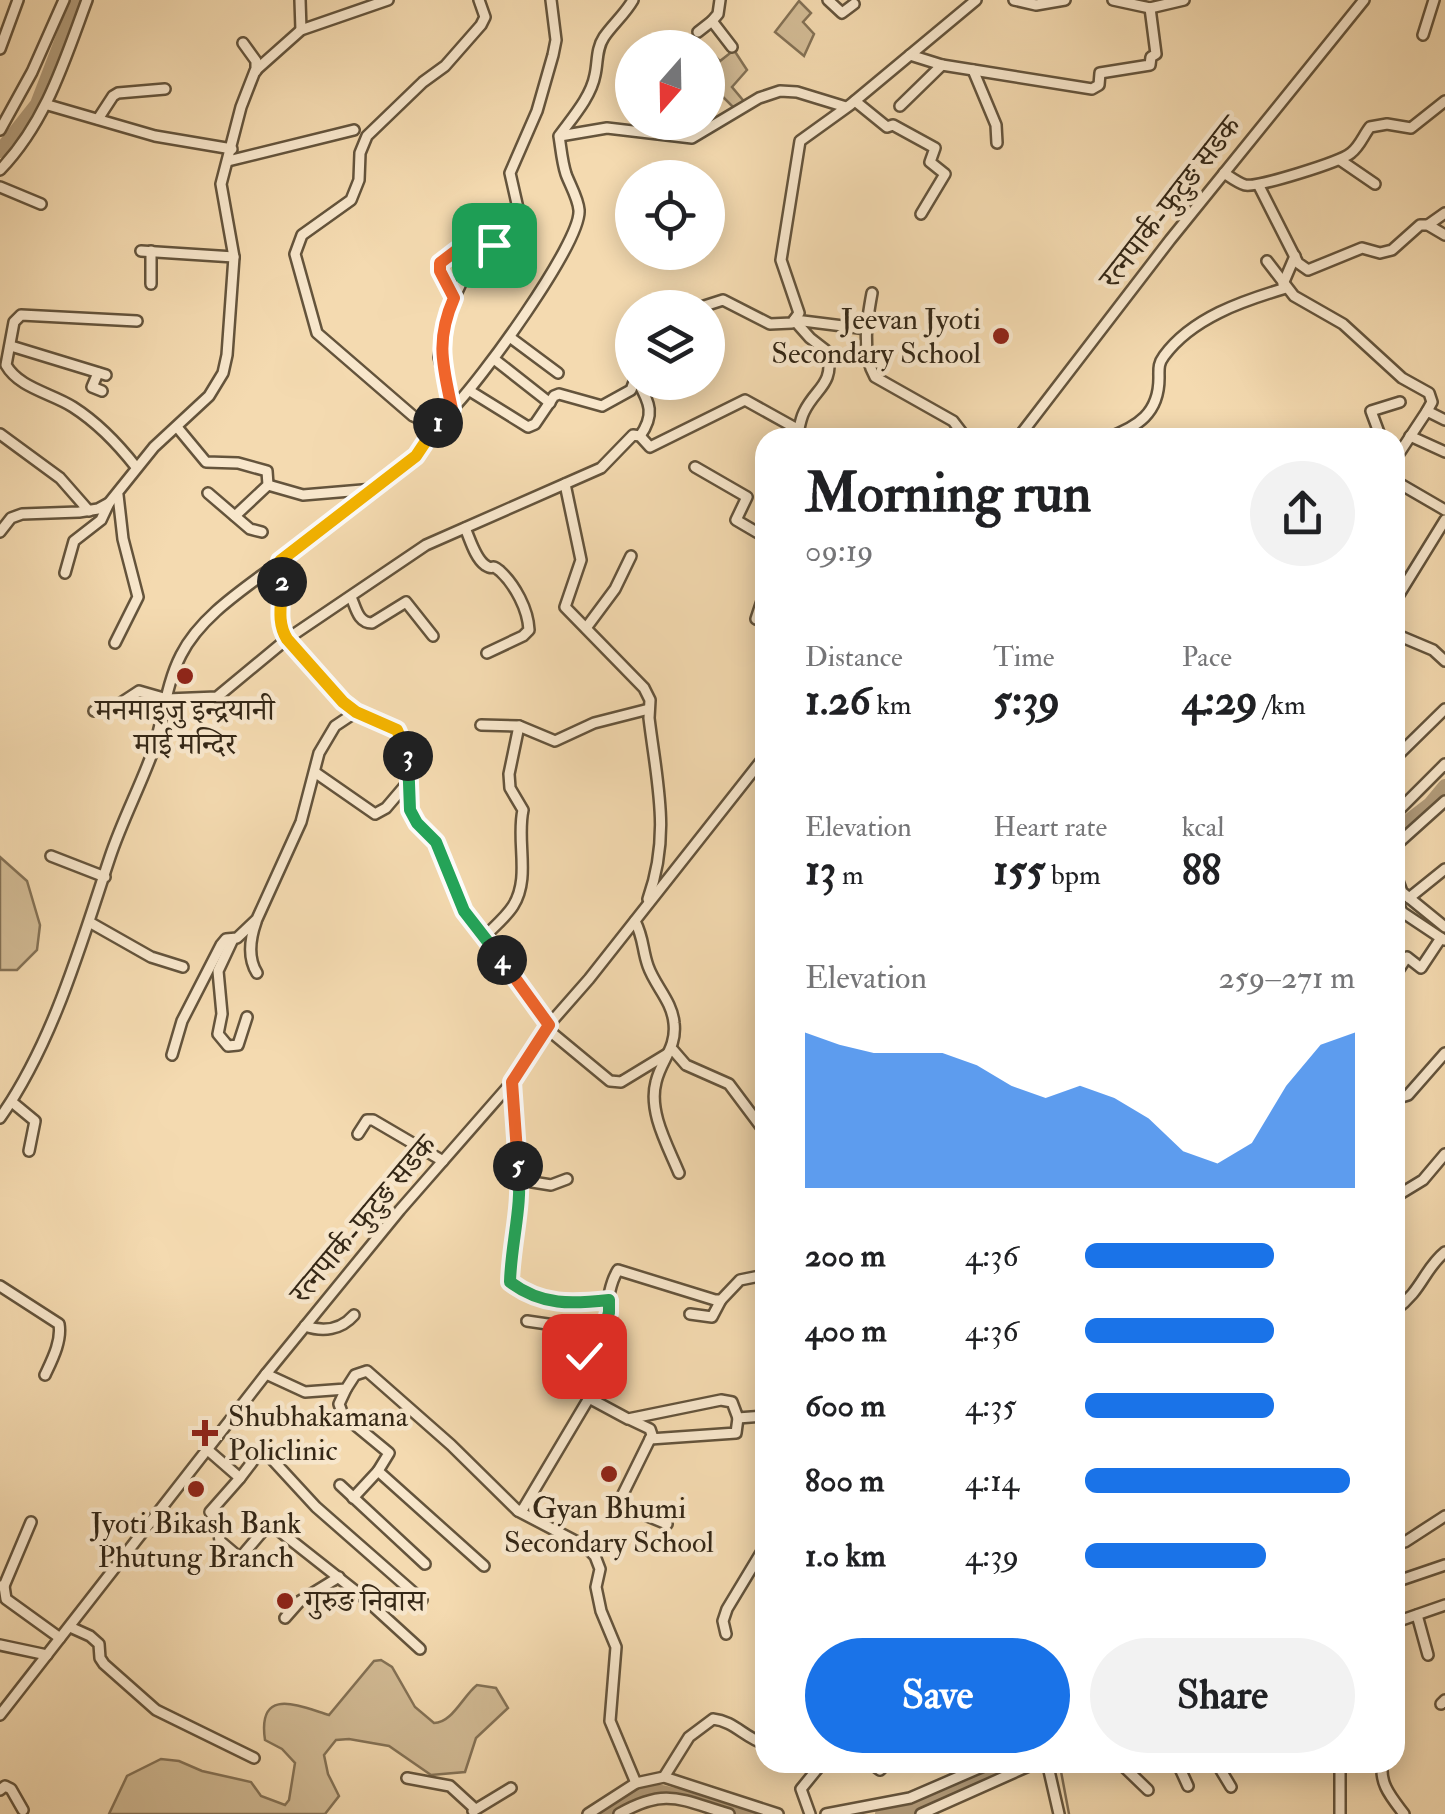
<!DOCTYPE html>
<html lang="en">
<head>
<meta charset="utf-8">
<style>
  :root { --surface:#fff; --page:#f2f2f2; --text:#202124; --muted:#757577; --accent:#1a73e8 }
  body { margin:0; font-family:"IM FELL Double Pica","Noto Serif Devanagari",serif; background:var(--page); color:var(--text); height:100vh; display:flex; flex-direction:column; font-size:38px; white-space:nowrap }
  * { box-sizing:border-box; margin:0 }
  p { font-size:32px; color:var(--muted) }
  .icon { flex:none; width:55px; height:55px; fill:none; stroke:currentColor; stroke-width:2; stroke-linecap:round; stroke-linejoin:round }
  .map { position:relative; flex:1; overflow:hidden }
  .sheet { position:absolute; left:755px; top:428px; width:650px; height:1345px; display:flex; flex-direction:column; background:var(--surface); border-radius:30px; box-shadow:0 5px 25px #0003 }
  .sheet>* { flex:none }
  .needle { width:65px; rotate:200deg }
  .buttons { position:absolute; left:615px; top:30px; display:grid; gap:20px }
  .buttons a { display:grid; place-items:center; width:110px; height:110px; border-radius:50%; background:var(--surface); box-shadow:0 5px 25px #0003; font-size:50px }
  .pin { position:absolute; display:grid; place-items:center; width:85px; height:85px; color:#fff; margin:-42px; border-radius:20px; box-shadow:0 5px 15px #0006 }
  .km { position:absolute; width:50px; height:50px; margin:-25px; border-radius:50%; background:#222; color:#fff; font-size:28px; line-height:50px; text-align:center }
  .round { display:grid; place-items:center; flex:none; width:105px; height:105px; border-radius:52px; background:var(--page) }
  .head { display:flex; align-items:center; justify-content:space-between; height:170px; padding:0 50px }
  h1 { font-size:55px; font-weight:800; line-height:75px }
  .figures { display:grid; grid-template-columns:repeat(3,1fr); gap:15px; height:170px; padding:10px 50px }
  .figures div { display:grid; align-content:center }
  .figures b { font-size:42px; font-weight:800 }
  .figures small { font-size:28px; font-weight:400 }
  .figures p { font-size:28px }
  .chart { height:280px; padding:20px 50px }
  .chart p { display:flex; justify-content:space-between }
  .chart svg { width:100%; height:180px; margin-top:10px; fill:var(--accent); opacity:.7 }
  .cta { display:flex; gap:20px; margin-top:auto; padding:20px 50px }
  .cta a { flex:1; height:115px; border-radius:60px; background:var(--accent); color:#fff; font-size:40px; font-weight:800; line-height:115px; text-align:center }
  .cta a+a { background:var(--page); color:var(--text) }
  ul { padding:0 50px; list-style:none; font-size:32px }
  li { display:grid; grid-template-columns:160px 120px 1fr; align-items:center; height:75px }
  li i { height:25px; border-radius:12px; background:var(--accent) }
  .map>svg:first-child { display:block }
</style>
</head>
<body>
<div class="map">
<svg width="1445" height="1814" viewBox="0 0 1445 1814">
  <rect width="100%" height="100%" fill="#f4dab0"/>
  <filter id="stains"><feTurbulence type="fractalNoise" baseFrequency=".002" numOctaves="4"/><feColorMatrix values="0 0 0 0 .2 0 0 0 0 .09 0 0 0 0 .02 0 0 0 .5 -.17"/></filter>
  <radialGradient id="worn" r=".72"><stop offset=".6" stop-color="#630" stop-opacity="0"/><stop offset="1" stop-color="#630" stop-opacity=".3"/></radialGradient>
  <g fill="#d3bc96" stroke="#847256" stroke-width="2.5">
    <path d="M 799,1 L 811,13 L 803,22 L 814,34 L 804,56 L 775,32 Z"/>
    <path d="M 708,50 L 720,61 L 734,50 L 747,70 L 732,87 L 747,105 L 739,113 L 708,82 Z"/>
    <path d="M 0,857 L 27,881 L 40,925 L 37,950 L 17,970 L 0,970 Z"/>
    <path d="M 381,1660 L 392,1667 L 415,1707 L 434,1723 C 452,1723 463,1696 477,1685 L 496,1688 L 508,1708 L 476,1738 L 465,1772 L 431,1775 L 389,1746 L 349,1739 L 336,1740 L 324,1755 L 328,1774 L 339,1796 L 325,1814 L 109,1814 L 127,1776 L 161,1759 L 179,1761 L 202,1771 L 251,1782 L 261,1796 L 285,1805 L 289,1800 L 295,1763 L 282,1749 L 265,1740 C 257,1686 299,1706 329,1715 L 374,1661 Z"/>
  </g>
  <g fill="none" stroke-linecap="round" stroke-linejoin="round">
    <path stroke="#806e53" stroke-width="2.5" d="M 1060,1766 L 1069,1814"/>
    <g stroke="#b39d7c" stroke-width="14">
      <path d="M 0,151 L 37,104 L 77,0"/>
      <path d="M 1395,831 L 1430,804 L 1445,786"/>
      <path d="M 601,1814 L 649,1789 L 758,1814"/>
      <path d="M 882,1814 L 913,1808 L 1010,1762"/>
    </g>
    <defs>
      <g id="minor">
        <path d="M 300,0 L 301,30"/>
        <path d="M 720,0 L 718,14 L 712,21 L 732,47"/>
        <path d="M 828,0 L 842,13 L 854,4"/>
        <path d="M 1014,0 L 1036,5 L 1065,0"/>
        <path d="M 1113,0 L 1150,8 L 1184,0"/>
        <path d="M 698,32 L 712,21"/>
        <path d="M 1423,35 L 1434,0"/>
        <path d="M 243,43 L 256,61 L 256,71"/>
        <path d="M 0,49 L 18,0"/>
        <path d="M 910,55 L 942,65 L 1092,89 L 1099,85 L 1100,73 L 1150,65 L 1151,57 L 1156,54 L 1150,8"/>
        <path d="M 973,70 L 996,125 L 997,143"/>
        <path d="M 855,101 L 887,127 L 893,125 L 935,148 L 930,162 L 945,174 L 921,214"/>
        <path d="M 48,105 L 155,136 L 232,149"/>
        <path d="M 900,106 L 942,65"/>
        <path d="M 98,119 L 113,96 L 118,93 L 165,89"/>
        <path d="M 0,130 L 32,72 L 64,0"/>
        <path d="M 560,136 L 607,128 L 692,138 L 759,98 L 780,91 L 797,92 L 846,107"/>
        <path d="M 1340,160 L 1375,184"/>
        <path d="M 228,161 L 354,130"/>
        <path d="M 0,170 C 46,122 64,62 87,0"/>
        <path d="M 1224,173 C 1230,177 1238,183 1245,185 C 1257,188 1340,162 1351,153 C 1360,146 1363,136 1370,127 L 1387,124 L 1411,128 L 1445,101"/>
        <path d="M 1259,186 L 1298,263 L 1308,270 L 1362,248 L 1380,253 L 1392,250 L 1420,225 L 1428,225 L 1445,235"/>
        <path d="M 0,187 L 41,204"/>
        <path d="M 1428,225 L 1445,213"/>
        <path d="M 141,251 L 234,257"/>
        <path d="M 151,251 L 151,284"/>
        <path d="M 1267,261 L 1294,296 L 1343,324 L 1402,378 L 1429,393 L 1432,402 L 1427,411"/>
        <path d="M 465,275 L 447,313 L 439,357 L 452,409 L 435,426 L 416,455 L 281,561 C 282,585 275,619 287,639 L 426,545 L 601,468 L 633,435 L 640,436 L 650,447 L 745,400 L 799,430"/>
        <path d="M 1283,284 L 1295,256"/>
        <path d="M 872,293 C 867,320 861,353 875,377 L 953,421 L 966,438"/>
        <path d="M 453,298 L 439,271 L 445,256 L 457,251 L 494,245 L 520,217 L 510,173 L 537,111 L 553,55 L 556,40 L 551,0"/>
        <path d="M 698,308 L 723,300 L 770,324 L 792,323 L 799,313 L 781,260 L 800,141 L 850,105 L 976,0"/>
        <path d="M 794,320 L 810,338 L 828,352 C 834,386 816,387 804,412 C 800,420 799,430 797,438"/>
        <path d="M 795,320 L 867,329"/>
        <path d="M 511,338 L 558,373"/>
        <path d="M 11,346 L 106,375"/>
        <path d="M 494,359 L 550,403"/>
        <path d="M 98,373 L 92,387 L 102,391"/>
        <path d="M 638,382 C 650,403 655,415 640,436"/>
        <path d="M 470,391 L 528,427 L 535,424 L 554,396 L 559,394 L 602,406 L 631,390 L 634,382"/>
        <path d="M 452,409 C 478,384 582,242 579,210 C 578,198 570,185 566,174 C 562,162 561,148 559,136 C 572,118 591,97 595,75 C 598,62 596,49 604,37 C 613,24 625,14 633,0"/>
        <path d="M 435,426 L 413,416 L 317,333 L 295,254 L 302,235 L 351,200 L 359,180 L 360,153 L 367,136 L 423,82 L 445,66 L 481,25 L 485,17 L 479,0"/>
        <path d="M 177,427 L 206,462 L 238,463 L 267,471 L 268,485 L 235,516"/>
        <path d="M 0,434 L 60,478 L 89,511"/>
        <path d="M 1410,436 L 1445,452"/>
        <path d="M 1018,438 L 1170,240 L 1364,0"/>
        <path d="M 1107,438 C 1138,427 1159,413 1159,378 C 1159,369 1158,364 1164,356 C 1192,318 1242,301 1286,288"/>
        <path d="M 1381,438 L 1371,411 L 1400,402"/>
        <path d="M 1395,453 L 1398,455 L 1427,411 L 1445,420"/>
        <path d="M 136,467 C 118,444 98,423 73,407 C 51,393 19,388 6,365 L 14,322 L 21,315 L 137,321"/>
        <path d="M 695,467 L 747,497 L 736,520 L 765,537"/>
        <path d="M 1395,481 L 1445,510"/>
        <path d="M 565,484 L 581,560 L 565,607 L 644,688 L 650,700 L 649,718 C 657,784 671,834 648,899"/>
        <path d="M 268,485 L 303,495 L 374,489"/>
        <path d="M 208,493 L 250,529 L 262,532"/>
        <path d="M 465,528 C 470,539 475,558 485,565 C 496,572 489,562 500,571 C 515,585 528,609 529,630 L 523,636 L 487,653"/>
        <path d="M 0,532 L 11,518 L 22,514 L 79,512 L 98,509 L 109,503 L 154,447 L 209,396 L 223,373 L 227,355 L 234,257 L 221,184 L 241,107 L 255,71 L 301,30 L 388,0"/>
        <path d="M 65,573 L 74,541 L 101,520 L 109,503"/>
        <path d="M 351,597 C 356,608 358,623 372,623 L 406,602 L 433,636"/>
        <path d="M 1395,601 L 1445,520"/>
        <path d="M 756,619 L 765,592"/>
        <path d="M 586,628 L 615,589 L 631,556"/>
        <path d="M 1395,634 L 1433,650 L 1445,661"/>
        <path d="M 115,643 L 138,597 L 123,539 L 118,495"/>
        <path d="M 94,711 L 110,710 L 139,691 L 167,699 L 217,697 L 287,639 L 343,701 L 356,712 L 397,730 L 403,738 L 408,757 L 410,810 L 417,823 L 435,842 L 464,911 L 549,1025"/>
        <path d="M 481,725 L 519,726 L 555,741 L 594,723 L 649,709"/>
        <path d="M 1395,758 L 1445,709"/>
        <path d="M 316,773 L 375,814 L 386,808 L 409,781"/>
        <path d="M 1395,814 L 1445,764"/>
        <path d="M 1395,846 L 1445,801"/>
        <path d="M 51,856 L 105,877"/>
        <path d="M 1395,873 L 1402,892 L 1445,927"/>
        <path d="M 1395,897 L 1402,912 L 1444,940"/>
        <path d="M 1409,898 L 1445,869"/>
        <path d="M 635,921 C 644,939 642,949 648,966 C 655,986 672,1001 674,1023 C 677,1048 661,1060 656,1082 C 648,1112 668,1146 679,1173"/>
        <path d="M 256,922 C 250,939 247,957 257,973"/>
        <path d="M 91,923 L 151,957 L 183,967"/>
        <path d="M 485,936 C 494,927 506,917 513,906 C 531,878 516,841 523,810 L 510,788 L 509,774 L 519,726"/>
        <path d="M 233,939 L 218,971 L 222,1014 L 218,1034 L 228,1046 L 238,1045 L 247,1017"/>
        <path d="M 1395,975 L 1407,957 L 1421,968 L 1441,938"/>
        <path d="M 546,1028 L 610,1081 L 621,1082 L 667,1054"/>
        <path d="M 673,1050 L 686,1065 L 729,1084 L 765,1132"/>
        <path d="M 172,1055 L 182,1021 L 221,945 L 226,939 L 237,938 L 257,919 L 301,822 L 319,753 L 335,726 L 356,712"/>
        <path d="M 512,1082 L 520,1201 L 511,1254 L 511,1281 C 541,1306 572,1304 609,1300"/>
        <path d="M 1395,1099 L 1408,1095 L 1445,1053"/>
        <path d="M 12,1102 L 35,1121 L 29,1151"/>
        <path d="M 0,1118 C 53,1043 81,944 110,857 C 122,821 140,787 153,751 C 163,720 166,684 181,655 C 201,615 247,587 281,561"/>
        <path d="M 358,1134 L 367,1120 L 373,1120 L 443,1161"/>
        <path d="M 520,1180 L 551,1185 L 567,1179"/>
        <path d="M 1395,1197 L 1423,1180 L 1445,1154"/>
        <path d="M 0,1286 L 59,1324 C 62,1341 52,1360 45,1375"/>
        <path d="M 1395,1310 C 1422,1291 1424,1269 1445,1252"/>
        <path d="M 690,1314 L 712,1317 L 721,1300"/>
        <path d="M 527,1321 L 568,1327 L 572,1343 L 583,1350 L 585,1358 L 597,1360 L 601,1365 L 589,1398"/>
        <path d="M 305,1326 C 323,1332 341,1330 354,1315"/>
        <path d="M 597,1360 C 609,1331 603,1294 618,1270 L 715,1300 L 721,1300 L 740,1280 L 765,1275"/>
        <path d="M 266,1374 L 305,1392 L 346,1389 L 355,1375 L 367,1371 L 451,1445 L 518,1511 L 523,1509 L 589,1398 L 628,1419 L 721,1400 L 732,1402 L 738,1418 L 765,1416"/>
        <path d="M 346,1389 L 339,1404 L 343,1415 L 389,1453 L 378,1471 L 484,1566"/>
        <path d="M 631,1420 L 650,1429 L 652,1435 L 618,1504 L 667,1524"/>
        <path d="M 650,1439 L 736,1433 L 738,1418"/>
        <path d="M 209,1451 L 240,1478 L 210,1512 L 223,1527 L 219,1534 L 220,1541 L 240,1558 L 268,1525 L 273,1526 L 363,1597 L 420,1649"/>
        <path d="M 240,1478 L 259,1453 L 269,1456 L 316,1507 L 422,1600"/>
        <path d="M 340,1485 L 425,1564"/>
        <path d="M 353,1498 L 378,1471"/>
        <path d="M 518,1511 L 585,1546 L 595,1556 L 600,1569 L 596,1587 L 601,1611 L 616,1647 L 610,1721 L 636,1783"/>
        <path d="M 1405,1542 L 1445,1516"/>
        <path d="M 1395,1582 L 1445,1565"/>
        <path d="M 0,1586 L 4,1586 L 6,1599 L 60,1638"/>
        <path d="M 4,1586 L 31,1522"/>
        <path d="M 1395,1609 L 1399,1621 L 1445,1605"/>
        <path d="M 1417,1615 L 1428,1655"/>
        <path d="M 285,1618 L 300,1601 L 339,1577"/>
        <path d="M 70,1627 L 90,1636 L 99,1644 L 100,1658 L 104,1664 L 156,1710 L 254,1758"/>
        <path d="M 726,1634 L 723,1621 L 727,1609 L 765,1546"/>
        <path d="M 0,1645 L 47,1655"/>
        <path d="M 1441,1704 L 1445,1700"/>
        <path d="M 0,1715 L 266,1374 L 400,1210 L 512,1082 L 546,1028 L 589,979 L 765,756"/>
        <path d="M 869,1762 L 880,1770 L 888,1762"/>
        <path d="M 1047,1762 L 1059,1814"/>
        <path d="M 1048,1762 L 1052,1766 L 1071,1762"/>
        <path d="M 1119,1762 L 1148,1790"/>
        <path d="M 1177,1762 L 1188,1786"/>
        <path d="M 1216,1762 L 1231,1787"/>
        <path d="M 1340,1762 L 1340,1814"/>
        <path d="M 1383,1762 C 1378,1783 1392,1798 1404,1814"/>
        <path d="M 664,1777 L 689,1737 L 713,1719 C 734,1721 745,1738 765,1744"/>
        <path d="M 407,1778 L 450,1786 L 474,1808"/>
        <path d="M 0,1790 L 5,1786 L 11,1789 L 23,1810"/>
        <path d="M 473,1811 L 511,1788"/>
        <path d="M 588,1814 L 636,1783 L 664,1777 L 778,1814"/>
        <path d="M 619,1814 C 666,1787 681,1800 729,1814"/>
        <path d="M 810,1814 L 801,1789 L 823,1762"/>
        <path d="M 826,1814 L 910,1798 L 993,1762"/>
        <path d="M 921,1814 L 1031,1765 L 1045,1762"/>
      </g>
    </defs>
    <use href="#minor" stroke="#64543c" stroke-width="14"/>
    <use href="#minor" stroke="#f8e7cc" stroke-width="9"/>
  </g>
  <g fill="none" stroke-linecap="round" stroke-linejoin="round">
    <defs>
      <path id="split-1" d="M 438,423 L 452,409 C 443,366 435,341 454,298 L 440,271 L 440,263 L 457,250 L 494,245"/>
      <path id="split-2" d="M 282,582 L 280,561 L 416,456 L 438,423"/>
      <path id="split-3" d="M 282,582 C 282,603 276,621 287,639 L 343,702 L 356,712 L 397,730 L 408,756"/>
      <path id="split-4" d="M 408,756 L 410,810 L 417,823 L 436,842 L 464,911 L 502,960"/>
      <path id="split-5" d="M 502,960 L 549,1025 L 512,1082 L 518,1166"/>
      <path id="split-6" d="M 518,1166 C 523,1206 511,1242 510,1282 C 542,1306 572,1304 609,1300 L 609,1312"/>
      <path id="split-7" d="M 584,1356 L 597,1360 L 609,1312"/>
    </defs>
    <use href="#split-1" stroke="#fff" stroke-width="20"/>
    <use href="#split-2" stroke="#fff" stroke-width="20"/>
    <use href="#split-3" stroke="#fff" stroke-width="20"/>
    <use href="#split-4" stroke="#fff" stroke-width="20"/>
    <use href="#split-5" stroke="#fff" stroke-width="20"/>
    <use href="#split-6" stroke="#fff" stroke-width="20"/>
    <use href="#split-7" stroke="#fff" stroke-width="20"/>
    <use href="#split-1" stroke="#f0652b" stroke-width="12"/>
    <use href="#split-2" stroke="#f5b400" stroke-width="12"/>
    <use href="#split-3" stroke="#f5b400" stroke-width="12"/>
    <use href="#split-4" stroke="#22a559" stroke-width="12"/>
    <use href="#split-5" stroke="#f0652b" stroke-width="12"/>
    <use href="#split-6" stroke="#22a559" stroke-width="12"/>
    <use href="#split-7" stroke="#22a559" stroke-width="12"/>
  </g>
  <g fill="#8f2418" stroke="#f8e7cc" stroke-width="4">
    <circle cx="1001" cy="336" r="10"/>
    <circle cx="185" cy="676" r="10"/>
    <path d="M200 1418h10v10h10v10h-10v10h-10v-10h-10v-10h10z"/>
    <circle cx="609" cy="1474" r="10"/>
    <circle cx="196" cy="1489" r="10"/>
    <circle cx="285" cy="1601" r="10"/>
  </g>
  <g text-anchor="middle" stroke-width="9" stroke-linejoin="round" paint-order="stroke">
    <g font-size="30" fill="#342716" stroke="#f8e7cc">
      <text transform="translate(1170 202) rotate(-52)" y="10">रत्नपार्क-फुटुङ सडक</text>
      <text transform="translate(363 1219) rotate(-50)" y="10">रत्नपार्क-फुटुङ सडक</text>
    </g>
    <g font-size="30" fill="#342716" stroke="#f8e7cc">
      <text x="981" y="329" text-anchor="end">Jeevan Jyoti<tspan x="981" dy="34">Secondary School</tspan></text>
      <text x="185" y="720">मनमाइजु इन्द्रयानी<tspan x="185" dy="34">माई मन्दिर</tspan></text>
      <text x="228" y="1426" text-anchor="start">Shubhakamana<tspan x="228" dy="34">Policlinic</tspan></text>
      <text x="609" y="1518">Gyan Bhumi<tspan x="609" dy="34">Secondary School</tspan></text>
      <text x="196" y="1533">Jyoti Bikash Bank<tspan x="196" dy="34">Phutung Branch</tspan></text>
      <text x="305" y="1611" text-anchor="start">गुरुङ निवास</text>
    </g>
  </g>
  <rect width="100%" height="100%" filter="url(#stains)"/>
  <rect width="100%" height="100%" fill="url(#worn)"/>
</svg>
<div class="buttons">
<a><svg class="needle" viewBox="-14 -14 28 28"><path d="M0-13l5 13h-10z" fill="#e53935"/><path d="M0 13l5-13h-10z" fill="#757577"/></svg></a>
<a><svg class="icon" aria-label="locate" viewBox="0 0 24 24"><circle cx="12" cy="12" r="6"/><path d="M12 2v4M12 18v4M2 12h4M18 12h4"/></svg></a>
<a><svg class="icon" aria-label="layers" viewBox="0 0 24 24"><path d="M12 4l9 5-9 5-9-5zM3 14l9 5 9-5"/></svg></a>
</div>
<div class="pin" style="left:494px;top:245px;background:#1e9e55"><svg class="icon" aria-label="arrive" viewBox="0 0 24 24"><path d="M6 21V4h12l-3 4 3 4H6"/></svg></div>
<div class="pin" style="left:584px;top:1356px;background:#d93025"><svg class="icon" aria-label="check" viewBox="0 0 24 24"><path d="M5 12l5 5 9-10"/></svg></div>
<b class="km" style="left:438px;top:423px">1</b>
<b class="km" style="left:282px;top:582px">2</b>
<b class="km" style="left:408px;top:756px">3</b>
<b class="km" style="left:502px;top:960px">4</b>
<b class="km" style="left:518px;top:1166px">5</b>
<section class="sheet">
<div class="head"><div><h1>Morning run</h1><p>09:19</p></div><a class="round"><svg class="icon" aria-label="share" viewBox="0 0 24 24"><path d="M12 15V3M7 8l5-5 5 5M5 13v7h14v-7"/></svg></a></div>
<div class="figures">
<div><p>Distance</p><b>1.26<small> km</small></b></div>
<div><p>Time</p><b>5:39</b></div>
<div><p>Pace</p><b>4:29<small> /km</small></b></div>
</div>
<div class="figures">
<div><p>Elevation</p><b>13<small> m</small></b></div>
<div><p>Heart rate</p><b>155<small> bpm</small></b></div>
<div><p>kcal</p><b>88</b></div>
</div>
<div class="chart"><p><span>Elevation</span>259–271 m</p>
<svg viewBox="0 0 160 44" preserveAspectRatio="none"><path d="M0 44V6L10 9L20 11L30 11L40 11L50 14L60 19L70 22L80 19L90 22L100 27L110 35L120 38L130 33L140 19L150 9L160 6V44z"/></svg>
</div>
<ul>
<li><b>200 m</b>4:36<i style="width:70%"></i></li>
<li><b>400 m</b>4:36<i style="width:70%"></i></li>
<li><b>600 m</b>4:35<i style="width:70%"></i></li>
<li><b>800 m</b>4:14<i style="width:98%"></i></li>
<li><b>1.0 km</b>4:39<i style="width:67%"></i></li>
</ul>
<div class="cta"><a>Save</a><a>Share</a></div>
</section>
</div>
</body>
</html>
